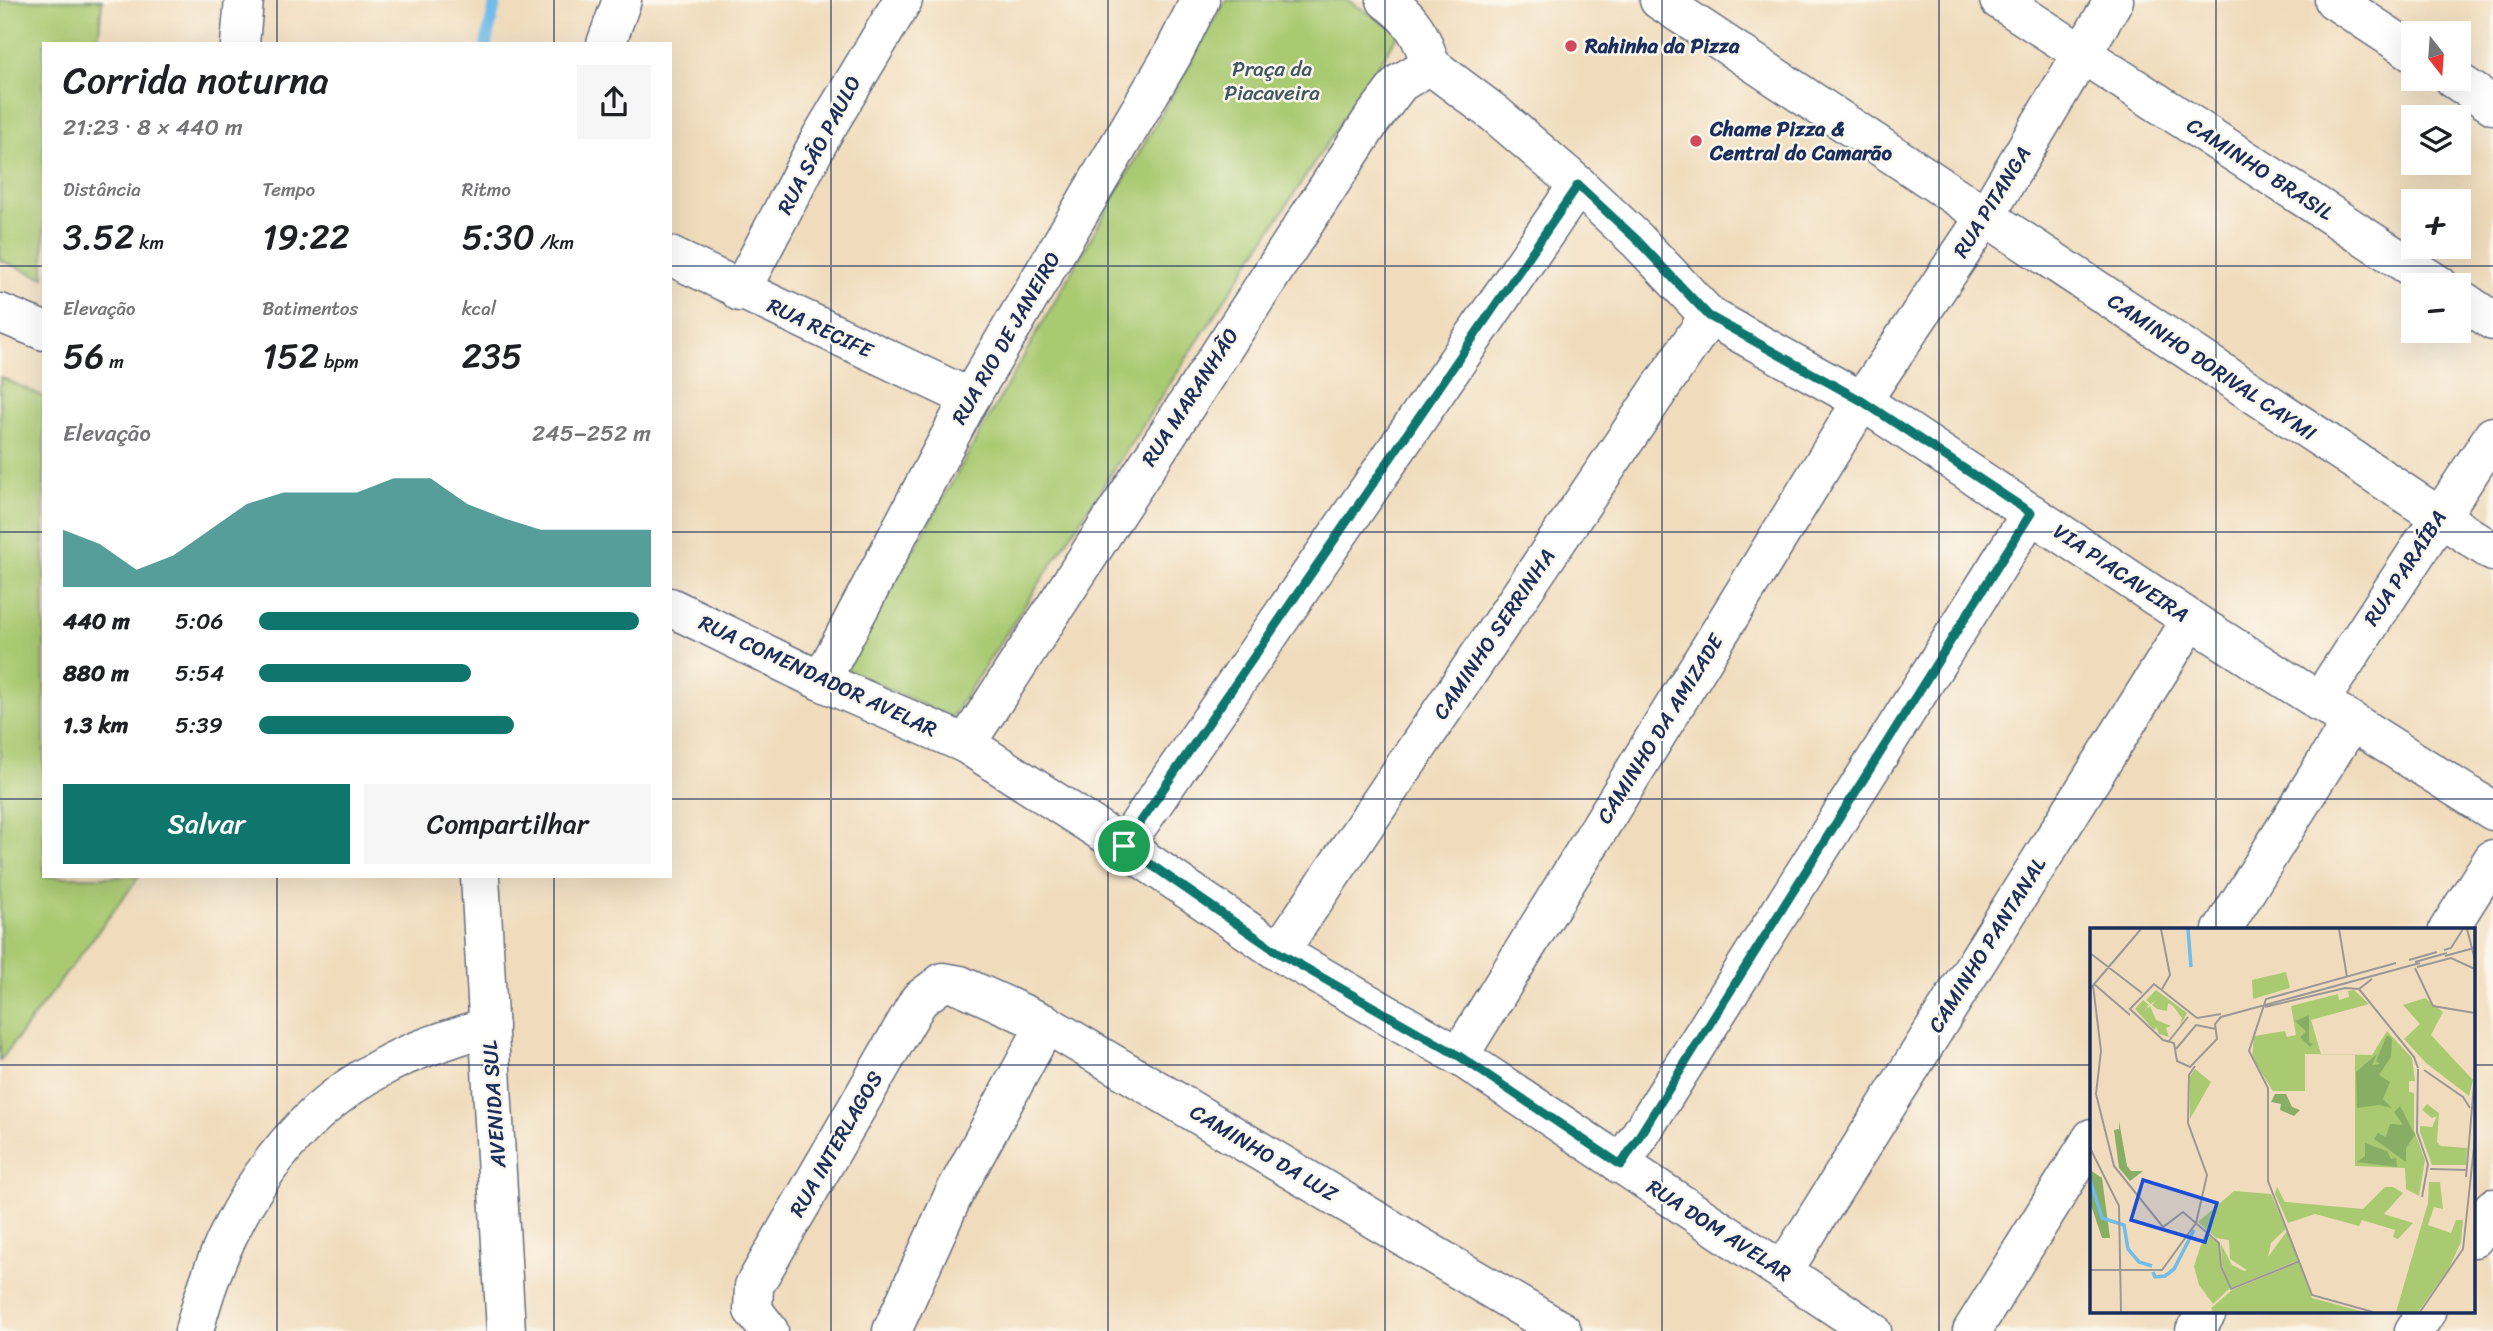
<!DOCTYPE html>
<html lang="pt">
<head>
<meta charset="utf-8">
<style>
  :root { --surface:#fff; --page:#f6f6f6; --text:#202124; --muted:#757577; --accent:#0f766e }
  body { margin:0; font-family:Sriracha,sans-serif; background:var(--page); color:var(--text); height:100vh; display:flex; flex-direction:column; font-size:26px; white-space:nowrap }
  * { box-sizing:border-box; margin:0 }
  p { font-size:23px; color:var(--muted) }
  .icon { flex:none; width:38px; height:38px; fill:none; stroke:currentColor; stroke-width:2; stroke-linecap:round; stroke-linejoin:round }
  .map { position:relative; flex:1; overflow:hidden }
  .sheet { position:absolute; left:42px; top:42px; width:630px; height:836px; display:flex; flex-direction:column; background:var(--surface); border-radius:0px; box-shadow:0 7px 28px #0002 }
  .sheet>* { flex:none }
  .needle { width:46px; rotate:163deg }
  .controls { position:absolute; left:2401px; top:21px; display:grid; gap:14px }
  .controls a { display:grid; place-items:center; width:70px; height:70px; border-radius:0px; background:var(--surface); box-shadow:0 7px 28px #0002; font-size:35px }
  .pin { position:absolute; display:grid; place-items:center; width:60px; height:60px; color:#fff; margin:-30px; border:4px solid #fff; border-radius:50%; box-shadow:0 2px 7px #0007 }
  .round { display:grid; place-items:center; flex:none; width:74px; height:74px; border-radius:0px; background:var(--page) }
  .headline { display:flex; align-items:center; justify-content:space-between; height:119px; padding:0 21px }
  h1 { font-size:38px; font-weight:600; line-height:52px }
  .figures { display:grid; grid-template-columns:repeat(3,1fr); gap:10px; height:119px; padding:7px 21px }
  .figures div { display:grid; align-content:center }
  .figures b { font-size:35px; font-weight:600 }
  .figures small { font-size:19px; font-weight:400 }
  .figures p { font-size:19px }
  .chart { height:196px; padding:14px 21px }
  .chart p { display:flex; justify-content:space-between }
  .chart svg { width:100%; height:126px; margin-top:7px; fill:var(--accent); opacity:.7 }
  .primary-button { display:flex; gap:14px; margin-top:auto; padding:14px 21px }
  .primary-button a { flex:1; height:80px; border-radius:0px; background:var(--accent); color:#fff; font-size:28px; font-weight:600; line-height:80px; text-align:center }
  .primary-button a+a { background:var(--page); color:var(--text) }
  ul { padding:0 21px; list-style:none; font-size:23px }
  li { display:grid; grid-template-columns:112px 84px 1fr; align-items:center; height:52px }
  li i { height:18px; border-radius:9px; background:var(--accent) }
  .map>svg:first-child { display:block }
</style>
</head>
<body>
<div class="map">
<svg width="2493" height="1331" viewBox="0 0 2493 1331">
  <rect width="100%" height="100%" fill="#fbf7ec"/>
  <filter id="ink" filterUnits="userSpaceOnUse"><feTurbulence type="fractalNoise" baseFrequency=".0143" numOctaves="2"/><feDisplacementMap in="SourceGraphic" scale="14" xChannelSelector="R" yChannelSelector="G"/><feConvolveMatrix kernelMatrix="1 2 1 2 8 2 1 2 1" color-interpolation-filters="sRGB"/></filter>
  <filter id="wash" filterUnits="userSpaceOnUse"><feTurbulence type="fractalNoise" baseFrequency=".00686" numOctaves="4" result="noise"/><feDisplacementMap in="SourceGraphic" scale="28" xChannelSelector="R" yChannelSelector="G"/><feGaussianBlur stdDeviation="1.57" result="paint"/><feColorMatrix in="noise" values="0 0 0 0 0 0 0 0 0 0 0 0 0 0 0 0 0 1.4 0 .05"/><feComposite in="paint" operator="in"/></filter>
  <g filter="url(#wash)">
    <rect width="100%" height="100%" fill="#f0dcbc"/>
    <g fill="#aaca72" stroke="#627c68" stroke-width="2">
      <path d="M 0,0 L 102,0 L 98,44 L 44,44 L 44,278 L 0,260 Z"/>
      <path d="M 1226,0 L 1347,0 L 1400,32 L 951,718 L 846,669 Z"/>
      <path d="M 0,377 L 44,397 L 44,877 L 139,877 L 0,1061 Z"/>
    </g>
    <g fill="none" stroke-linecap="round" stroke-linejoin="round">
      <path stroke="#71bcea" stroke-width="12" d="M 486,44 L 496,0"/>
    </g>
  </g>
  <g filter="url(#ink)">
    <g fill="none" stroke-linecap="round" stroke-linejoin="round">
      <defs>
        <g id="street">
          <path d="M 1386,0 C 1411,18 1423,36 1430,65"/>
          <path d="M 1659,0 L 2493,552"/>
          <path d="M 1999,0 L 2439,285"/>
          <path d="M 2334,0 L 2413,52"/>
          <path d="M 240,44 L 244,0"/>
          <path d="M 2454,79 L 2493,105"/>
          <path d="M 670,256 L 970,398"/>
          <path d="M 740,292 L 821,137 L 903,0"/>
          <path d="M 2459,298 L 2493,321"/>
          <path d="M 821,681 L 970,398 L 1173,54 L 1200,0"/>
          <path d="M 2319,702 L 2493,436"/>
          <path d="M 966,744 L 1124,846 L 1279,952 L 1459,1056 L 1872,1331"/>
          <path d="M 1124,846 L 1578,185"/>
          <path d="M 2222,930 L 2351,722"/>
          <path d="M 2448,930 L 2493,859"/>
          <path d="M 1279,952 L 1709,316"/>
          <path d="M 1459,1056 L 1862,401 L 1985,217 L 2114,0"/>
          <path d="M 1621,1165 L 2031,513"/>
          <path d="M 2474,1238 L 2493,1208"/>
          <path d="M 1783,1271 L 2191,620"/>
          <path d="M 194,1331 C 222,1221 282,1120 384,1066 C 417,1048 454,1038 489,1026"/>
          <path d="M 769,1331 L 753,1310 L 754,1286 L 919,1000 L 943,982 L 960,985 L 1046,1024 L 1562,1331"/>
          <path d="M 892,1331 L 952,1198 L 1046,1024"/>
          <path d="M 1972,1331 L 2092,1138"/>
          <path d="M 2195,1331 L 2207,1312"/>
          <path d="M 2414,1331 L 2426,1312"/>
        </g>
        <g id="secondary">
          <path d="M 606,44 L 622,0"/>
          <path d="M 0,313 L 44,331"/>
          <path d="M 670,607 L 821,681 L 966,744 L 1371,121 L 1400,83 L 1430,65 L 1494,113 L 1578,185 L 1637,240 L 1709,316 L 1862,401 L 2191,620 L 2493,811"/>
          <path d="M 480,877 L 506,1331"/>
        </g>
      </defs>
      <use href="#street" stroke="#666c7f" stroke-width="41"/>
      <use href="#secondary" stroke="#666c7f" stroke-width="41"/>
      <use href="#street" stroke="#fff" stroke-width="38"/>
      <use href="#secondary" stroke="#fff" stroke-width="38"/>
    </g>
  </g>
  <g fill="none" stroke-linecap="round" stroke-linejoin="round" filter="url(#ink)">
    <defs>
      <path id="route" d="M 1578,185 L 1637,240 L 1709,316 L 1862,401 L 2031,513 L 1621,1165 L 1459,1056 L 1279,953 L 1124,846 Z"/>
    </defs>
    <use href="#route" stroke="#fff" stroke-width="14"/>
    <use href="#route" stroke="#0f766e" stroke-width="9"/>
  </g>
  <path fill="none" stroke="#1b2f5e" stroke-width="2" stroke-opacity="0.55" d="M 277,0 L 277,44M 554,0 L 554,44M 831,0 L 831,1331M 1108,0 L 1108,1331M 1385,0 L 1385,1331M 1662,0 L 1662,1331M 1939,0 L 1939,1331M 2216,0 L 2216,930M 0,266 L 44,266M 670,266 L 2493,266M 0,532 L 44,532M 670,532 L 2493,532M 0,799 L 44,799M 670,799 L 2493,799M 277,877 L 277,1331M 554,877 L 554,1331M 0,1065 L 2092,1065M 2474,1065 L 2493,1065M 2216,1312 L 2216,1331"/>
  <g fill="#d1495b" stroke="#fbf7ec" stroke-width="2.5">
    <circle cx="1571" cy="46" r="7"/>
    <circle cx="1696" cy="141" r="7"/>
  </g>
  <g text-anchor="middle" stroke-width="5" stroke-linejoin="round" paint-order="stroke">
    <g font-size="21" font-weight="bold" fill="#1b2f5e" stroke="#fbf7ec" text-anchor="start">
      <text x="1585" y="53">Rahinha da Pizza</text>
      <text x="1710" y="136">Chame Pizza &amp;<tspan x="1710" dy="24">Central do Camarão</tspan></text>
    </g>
    <g font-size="21" fill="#3f5663" stroke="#fbf7ec">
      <text x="1272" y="76">Praça da<tspan x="1272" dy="24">Piacaveira</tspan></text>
    </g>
    <g font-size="21" fill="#1b2f5e" stroke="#fbf7ec">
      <text transform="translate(819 145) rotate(-62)" y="7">RUA SÃO PAULO</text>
      <text transform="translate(2260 169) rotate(33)" y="7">CAMINHO BRASIL</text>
      <text transform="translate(1992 202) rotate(-58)" y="7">RUA PITANGA</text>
      <text transform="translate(820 328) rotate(25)" y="7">RUA RECIFE</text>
      <text transform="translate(1006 338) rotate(-60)" y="7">RUA RIO DE JANEIRO</text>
      <text transform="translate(2212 367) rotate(34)" y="7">CAMINHO DORIVAL CAYMI</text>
      <text transform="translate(1190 397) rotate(-57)" y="7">RUA MARANHÃO</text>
      <text transform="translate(2405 568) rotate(-57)" y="7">RUA PARAÍBA</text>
      <text transform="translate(2121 573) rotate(34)" y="7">VIA PIACAVEIRA</text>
      <text transform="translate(1494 634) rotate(-56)" y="7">CAMINHO SERRINHA</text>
      <text transform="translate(818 676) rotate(25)" y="7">RUA COMENDADOR AVELAR</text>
      <text transform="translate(1660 729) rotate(-58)" y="7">CAMINHO DA AMIZADE</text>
      <text transform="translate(1987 945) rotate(-58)" y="7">CAMINHO PANTANAL</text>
      <text transform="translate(494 1104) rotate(-94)" y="7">AVENIDA SUL</text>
      <text transform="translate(836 1144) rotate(-60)" y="7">RUA INTERLAGOS</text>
      <text transform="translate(1264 1153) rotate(31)" y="7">CAMINHO DA LUZ</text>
      <text transform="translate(1719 1230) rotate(33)" y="7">RUA DOM AVELAR</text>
    </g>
  </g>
  <g transform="translate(2090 928)">
    <rect width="385" height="385" fill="#f0dcbc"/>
    <path d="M 196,44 L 200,60 L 163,71 L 162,52 ZM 66,62 L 97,85 L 90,98 L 92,90 L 83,78 L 78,75 L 77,83 L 67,81 L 62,77 L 66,72 L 61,76 L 56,72 ZM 264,62 L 279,76 L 221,92 L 231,126 L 282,127 L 297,103 L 322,130 L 325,153 L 319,153 L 319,164 L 324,165 L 324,202 L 335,232 L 329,268 L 316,261 L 315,240 L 265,238 L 265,127 L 215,126 L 215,163 L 183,163 L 162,130 L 164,108 L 195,103 L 197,109 L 206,107 L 201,78 L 248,66 L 249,72 L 259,69 L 258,63 ZM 335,70 L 353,84 L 341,107 L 383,152 L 379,168 L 336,135 L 314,111 L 330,96 L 313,77 ZM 53,72 L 59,77 L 54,83 L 60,78 L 66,92 L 81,98 L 76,100 L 79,109 L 69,106 L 66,99 L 64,102 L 45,81 ZM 105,141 L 121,154 L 100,191 L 100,148 ZM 337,176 L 349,185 L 347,214 L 351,218 L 377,220 L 376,237 L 342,237 L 330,204 L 330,198 L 342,199 L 347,188 L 342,190 L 332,182 ZM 339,254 L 350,254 L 353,281 L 344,279 L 338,297 L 361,305 L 366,292 L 373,292 L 371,314 L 359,340 L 328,384 L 306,384 L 338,275 ZM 187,259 L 195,274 L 273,281 L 295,259 L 303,259 L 313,265 L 294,286 L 323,295 L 308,311 L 303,309 L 305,302 L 272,292 L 269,298 L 225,286 L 198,295 L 185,266 ZM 144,263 L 181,266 L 196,301 L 181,315 L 178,329 L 197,303 L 209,332 L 141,360 L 132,337 L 131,316 L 142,337 L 154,343 L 157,342 L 140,331 L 139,312 L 126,310 L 108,294 ZM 115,305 L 130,317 L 130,338 L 140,360 L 123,376 L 109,357 L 104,338 ZM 210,334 L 222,370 L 274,384 L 123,384 L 121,380 L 142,362 Z" fill="#aaca72"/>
    <path d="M 219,87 L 219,114 L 223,116 L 220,119 L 210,109 L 216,103 L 205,93 ZM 297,107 L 302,111 L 301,129 L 289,147 L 300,154 L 293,171 L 302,180 L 289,177 L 267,180 L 266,144 L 287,126 L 282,137 L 290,136 L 286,133 ZM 185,166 L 196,166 L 202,179 L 210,182 L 204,188 L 190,182 L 191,176 L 181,174 ZM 310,178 L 325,207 L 316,220 L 316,234 L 284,211 L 288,205 L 296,209 L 300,196 L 313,197 L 304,184 ZM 29,193 L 37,238 L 41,243 L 53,243 L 40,253 L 29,240 L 24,202 L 29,201 ZM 275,215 L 297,223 L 301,231 L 306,230 L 307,239 L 267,234 L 275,228 ZM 0,242 L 12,250 L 20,310 L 12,310 L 0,274 Z" fill="#87ae64"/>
    <path fill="none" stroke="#71bcea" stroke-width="3.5" d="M 98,1 L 101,39M 0,251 L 12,290 L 34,297 L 38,321 L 49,334 L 62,338M 63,344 L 65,349 L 75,348 L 84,341 L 104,302"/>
    <path fill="none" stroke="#9b9796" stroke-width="2" d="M 71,1 L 80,47 L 72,61M 249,1 L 257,49M 377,1 L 385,32M 354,22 L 361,20 L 373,1M 0,25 L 52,65M 355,28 L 384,20M 319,32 L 347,24M 325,34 L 357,25M 327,39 L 361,30 L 385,41M 325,40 L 343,78 L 385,85M 4,56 L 40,87M 3,57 L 11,123 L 6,166 L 24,238 L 73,299 L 93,284 L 129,315 L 131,338 L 141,361 L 210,333M 0,61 L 51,1M 269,61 L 324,129 L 328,140M 175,79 L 255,60 L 269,61 L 282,51M 107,90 L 64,56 L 40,81 L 73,112 L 84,115 L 87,133 L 100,139 L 127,111 L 125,96 L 131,89 L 330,35M 107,90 L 131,86M 79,113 L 98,89M 86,121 L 106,97 L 126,101M 328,141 L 327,204 L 338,236 L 332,269M 334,142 L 373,169 L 380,180M 0,220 L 29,278 L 31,384M 340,241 L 377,242M 376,249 L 385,146M 0,342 L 72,342 L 106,295 L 117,247 L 98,195 L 99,147 L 105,138M 283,384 L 222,367 L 178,253 L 178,160 L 159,123 L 176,71 L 306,35M 330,384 L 373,321 L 385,210"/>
    <path fill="#1d4ed8" fill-opacity="0.15" stroke="#1d4ed8" stroke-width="3.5" d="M 53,252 L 127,275 L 115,314 L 41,292 Z"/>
    <rect width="385" height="385" fill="none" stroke="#1b2f5e" stroke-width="3.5"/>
  </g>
</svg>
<div class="controls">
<a><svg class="needle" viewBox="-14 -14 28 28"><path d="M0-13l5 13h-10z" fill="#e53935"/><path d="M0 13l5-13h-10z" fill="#757577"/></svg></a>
<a><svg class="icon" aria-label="layers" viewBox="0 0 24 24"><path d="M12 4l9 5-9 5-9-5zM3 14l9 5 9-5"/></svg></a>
<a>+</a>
<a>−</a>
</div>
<div class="pin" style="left:1124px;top:846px;background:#1e9e55"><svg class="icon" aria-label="arrive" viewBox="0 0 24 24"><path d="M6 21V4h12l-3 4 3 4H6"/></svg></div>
<section class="sheet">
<div class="headline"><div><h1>Corrida noturna</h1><p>21:23 · 8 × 440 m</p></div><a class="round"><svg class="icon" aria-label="share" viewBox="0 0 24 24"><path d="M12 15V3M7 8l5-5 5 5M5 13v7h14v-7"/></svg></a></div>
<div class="figures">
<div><p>Distância</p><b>3.52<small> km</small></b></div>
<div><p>Tempo</p><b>19:22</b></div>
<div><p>Ritmo</p><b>5:30<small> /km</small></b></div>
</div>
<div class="figures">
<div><p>Elevação</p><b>56<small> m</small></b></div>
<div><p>Batimentos</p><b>152<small> bpm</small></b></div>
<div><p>kcal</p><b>235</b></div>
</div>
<div class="chart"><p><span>Elevação</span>245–252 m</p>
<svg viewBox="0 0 160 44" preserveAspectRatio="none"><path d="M0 44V24L10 29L20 38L30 33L40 24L50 15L60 11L70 11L80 11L90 6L100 6L110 15L120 20L130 24L140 24L150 24L160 24V44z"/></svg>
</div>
<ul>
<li><b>440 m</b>5:06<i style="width:97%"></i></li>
<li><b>880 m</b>5:54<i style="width:54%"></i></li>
<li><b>1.3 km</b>5:39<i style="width:65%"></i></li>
</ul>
<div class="primary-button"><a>Salvar</a><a>Compartilhar</a></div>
</section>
</div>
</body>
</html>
